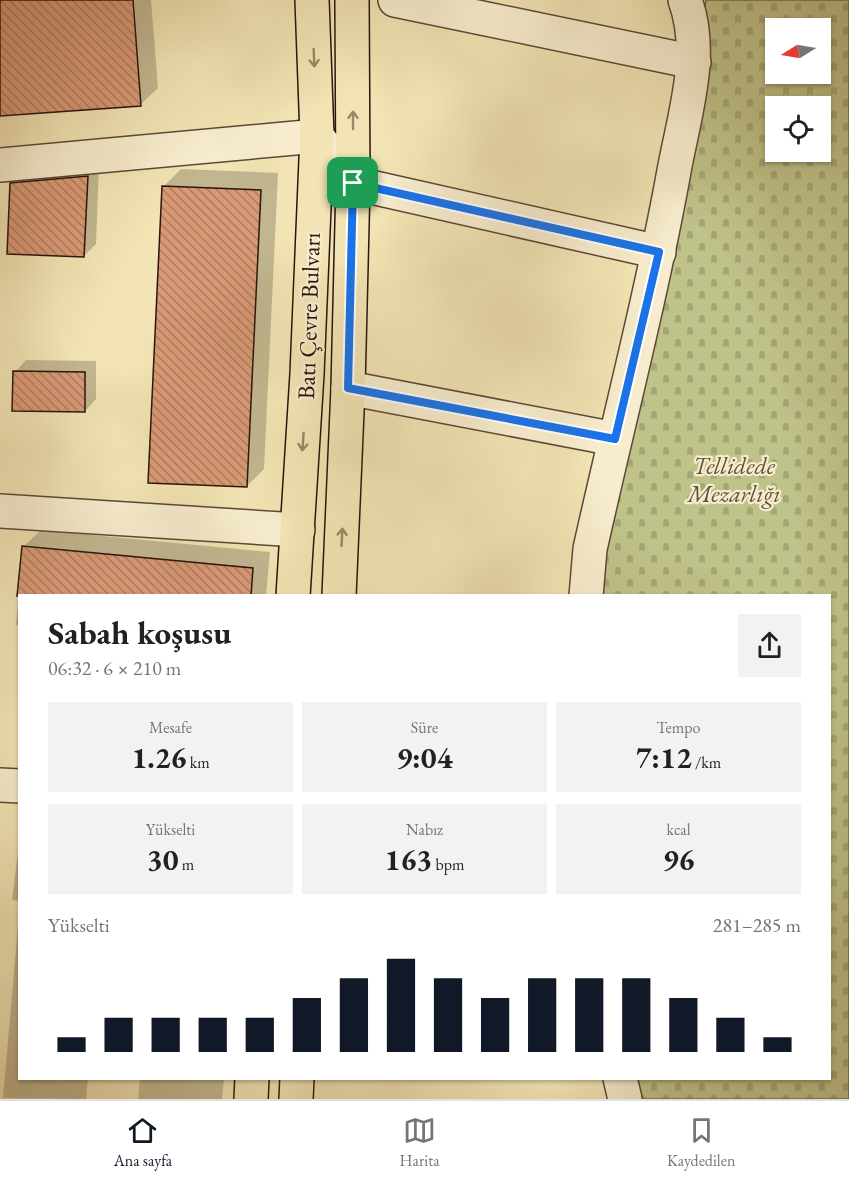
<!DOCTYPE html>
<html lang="tr">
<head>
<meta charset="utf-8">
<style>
  :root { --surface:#fff; --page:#f2f2f2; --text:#202124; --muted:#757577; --line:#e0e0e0; --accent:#111827 }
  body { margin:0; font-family:"EB Garamond",serif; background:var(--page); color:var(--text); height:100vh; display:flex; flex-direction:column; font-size:22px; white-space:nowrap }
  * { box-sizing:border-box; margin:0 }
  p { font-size:20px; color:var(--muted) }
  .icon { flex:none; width:33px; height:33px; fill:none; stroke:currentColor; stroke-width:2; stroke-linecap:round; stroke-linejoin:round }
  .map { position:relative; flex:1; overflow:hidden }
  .panel { position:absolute; left:18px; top:594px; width:813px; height:486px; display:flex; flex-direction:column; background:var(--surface); border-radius:0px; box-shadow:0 2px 4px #0004 }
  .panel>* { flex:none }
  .needle { width:39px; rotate:259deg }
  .fabs { position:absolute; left:765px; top:18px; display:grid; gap:12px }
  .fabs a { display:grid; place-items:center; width:66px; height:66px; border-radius:0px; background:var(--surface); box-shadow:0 2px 4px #0004; font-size:30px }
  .pin { position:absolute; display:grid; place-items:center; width:51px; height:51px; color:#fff; margin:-26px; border-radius:12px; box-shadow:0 3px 9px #0006 }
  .round { display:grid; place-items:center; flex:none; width:63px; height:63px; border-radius:0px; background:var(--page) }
  .overview { display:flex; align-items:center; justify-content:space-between; height:102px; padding:0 30px }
  h1 { font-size:33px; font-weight:700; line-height:45px }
  .stats { display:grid; grid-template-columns:repeat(3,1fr); gap:9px; height:102px; padding:6px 30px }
  .stats div { display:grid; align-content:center; border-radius:0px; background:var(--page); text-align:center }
  .stats b { font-size:30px; font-weight:700 }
  .stats small { font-size:16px; font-weight:400 }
  .stats p { font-size:16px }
  .chart { height:168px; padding:12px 30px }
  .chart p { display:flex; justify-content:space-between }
  .chart svg { width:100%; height:108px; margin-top:6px; stroke:var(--accent); stroke-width:6 }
  .tab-bar { display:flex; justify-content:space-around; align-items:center; height:84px; border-top:2px solid var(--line); background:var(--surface); font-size:16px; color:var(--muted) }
  .tab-bar a { display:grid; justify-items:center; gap:3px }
  .tab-bar .active { color:var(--accent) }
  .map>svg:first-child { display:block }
</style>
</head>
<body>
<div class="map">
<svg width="849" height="1099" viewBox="0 0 849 1099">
  <defs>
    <pattern id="cemetery-stones" width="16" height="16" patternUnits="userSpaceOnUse" patternTransform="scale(1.5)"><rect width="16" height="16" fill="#bfc289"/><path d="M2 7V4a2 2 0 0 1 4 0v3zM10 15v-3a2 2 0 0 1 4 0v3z" fill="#a4a675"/></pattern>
    <pattern id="building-back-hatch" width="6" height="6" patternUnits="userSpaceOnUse" patternTransform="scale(1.5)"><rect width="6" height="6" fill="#d99976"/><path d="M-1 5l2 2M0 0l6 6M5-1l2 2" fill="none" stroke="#b07c5f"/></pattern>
  </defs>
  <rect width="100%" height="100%" fill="#f2e4b4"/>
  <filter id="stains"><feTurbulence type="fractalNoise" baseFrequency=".00333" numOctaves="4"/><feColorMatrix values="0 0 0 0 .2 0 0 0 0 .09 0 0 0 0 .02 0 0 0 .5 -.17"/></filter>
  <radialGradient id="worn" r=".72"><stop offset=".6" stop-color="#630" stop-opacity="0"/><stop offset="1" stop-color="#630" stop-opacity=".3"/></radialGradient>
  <path fill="url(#cemetery-stones)" stroke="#746c4a" stroke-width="1.5" fill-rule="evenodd" d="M 706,0 L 849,0 L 849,1099 L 639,1099 L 636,1079 L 830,1078 L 830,596 L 601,596 L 600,558 L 682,178 ZM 776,28 L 820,28 L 820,74 L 776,74 ZM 776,106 L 820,106 L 820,152 L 776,152 Z"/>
  <g fill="#0003">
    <path d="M 0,0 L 151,0 L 158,88 L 140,105 L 0,114 Z"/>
    <path d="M 99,165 L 96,244 L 84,256 L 12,184 L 23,172 Z"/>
    <path d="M 181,169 L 278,173 L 264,469 L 247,486 L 164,186 Z"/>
    <path d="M 26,360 L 96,361 L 96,399 L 85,411 L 15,372 Z"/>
    <path d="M 41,530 L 270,552 L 266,596 L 20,596 L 20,626 L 16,625 L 23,547 Z"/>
    <path d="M 20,836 L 20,901 L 12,900 Z"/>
    <path d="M 20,904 L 20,1078 L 88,1078 L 86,1099 L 3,1098 Z"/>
    <path d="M 140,1078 L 224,1078 L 222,1099 L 138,1099 Z"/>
  </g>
  <g fill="url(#building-back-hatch)" stroke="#29150c" stroke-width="1.5">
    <path d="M 0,0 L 133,0 L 141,106 L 0,116 Z"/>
    <path d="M 88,176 L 84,257 L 7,254 L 10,183 Z"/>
    <path d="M 162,186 L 261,190 L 247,487 L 148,483 Z"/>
    <path d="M 13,371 L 85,372 L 85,412 L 12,411 Z"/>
    <path d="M 22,546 L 253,568 L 251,596 L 17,596 Z"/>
  </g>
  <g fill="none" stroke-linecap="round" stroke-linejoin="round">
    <defs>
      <g id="minor">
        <path d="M 395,0 L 694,62"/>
        <path d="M 0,165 L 317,136 L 353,183 L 659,252"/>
        <path d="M 348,388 L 615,439"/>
        <path d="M 0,511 L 298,530"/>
        <path d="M 586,596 L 590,549 C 618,423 651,298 674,171 C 684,116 705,54 685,0"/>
        <path d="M 0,785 L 20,786"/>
        <path d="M 620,1078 L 625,1099"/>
      </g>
      <g id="major">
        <path d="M 293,596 L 307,374 L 317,136 L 312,0"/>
        <path d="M 339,596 L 348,388 L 353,183 L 352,0"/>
        <path d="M 251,1099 L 252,1078"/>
        <path d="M 296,1099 L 297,1078"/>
      </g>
    </defs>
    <use href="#minor" stroke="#5b4936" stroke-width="36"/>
    <use href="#major" stroke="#29150c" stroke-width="36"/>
    <use href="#minor" stroke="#f7edce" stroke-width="33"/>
    <use href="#major" stroke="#f2e4b4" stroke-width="33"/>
  </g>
  <defs><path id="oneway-shaft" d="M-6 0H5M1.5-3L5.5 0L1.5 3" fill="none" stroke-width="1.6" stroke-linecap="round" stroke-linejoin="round" transform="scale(1.5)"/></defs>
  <g stroke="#988768">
    <use href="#oneway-shaft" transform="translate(314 58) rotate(88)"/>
    <use href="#oneway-shaft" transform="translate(353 120) rotate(-90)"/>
    <use href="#oneway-shaft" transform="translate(303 442) rotate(94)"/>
    <use href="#oneway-shaft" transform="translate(342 537) rotate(-87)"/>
  </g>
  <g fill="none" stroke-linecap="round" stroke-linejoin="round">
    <defs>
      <path id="route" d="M 353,183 L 659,252 L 615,439 L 348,388 Z"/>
    </defs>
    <use href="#route" stroke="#fff" stroke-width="12"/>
    <use href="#route" stroke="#1a73e8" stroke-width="8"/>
  </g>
  <g text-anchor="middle" stroke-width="4.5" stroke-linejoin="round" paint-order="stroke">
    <g font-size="24" fill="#29150c" stroke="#f7edce">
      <text transform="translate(309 316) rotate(-88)" y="8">Batı Çevre Bulvarı</text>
    </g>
    <g font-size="24" font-style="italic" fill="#5e5238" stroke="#f7edce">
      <text x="734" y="474">Tellidede<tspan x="734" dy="28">Mezarlığı</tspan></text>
    </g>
  </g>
  <rect width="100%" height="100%" filter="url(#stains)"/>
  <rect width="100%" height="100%" fill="url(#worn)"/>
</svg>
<div class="fabs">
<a><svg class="needle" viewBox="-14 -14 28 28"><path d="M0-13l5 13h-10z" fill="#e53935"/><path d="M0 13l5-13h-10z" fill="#757577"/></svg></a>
<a><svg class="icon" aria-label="locate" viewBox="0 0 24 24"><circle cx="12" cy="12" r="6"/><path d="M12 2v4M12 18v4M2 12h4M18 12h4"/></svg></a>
</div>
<div class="pin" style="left:353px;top:183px;background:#1e9e55"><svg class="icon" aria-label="arrive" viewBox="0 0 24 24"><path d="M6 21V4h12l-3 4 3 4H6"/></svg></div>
<section class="panel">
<div class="overview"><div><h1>Sabah koşusu</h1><p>06:32 · 6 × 210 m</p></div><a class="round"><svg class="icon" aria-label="share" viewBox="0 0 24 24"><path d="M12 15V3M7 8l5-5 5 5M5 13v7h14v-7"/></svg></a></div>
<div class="stats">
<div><p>Mesafe</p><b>1.26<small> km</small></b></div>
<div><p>Süre</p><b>9:04</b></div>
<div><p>Tempo</p><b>7:12<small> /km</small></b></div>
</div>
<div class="stats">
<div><p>Yükselti</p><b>30<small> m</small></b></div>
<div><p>Nabız</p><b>163<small> bpm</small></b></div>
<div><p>kcal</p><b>96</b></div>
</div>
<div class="chart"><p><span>Yükselti</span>281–285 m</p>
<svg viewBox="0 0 160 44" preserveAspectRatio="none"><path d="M5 44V38M15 44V30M25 44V30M35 44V30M45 44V30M55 44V22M65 44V14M75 44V6M85 44V14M95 44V22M105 44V14M115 44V14M125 44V14M135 44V22M145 44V30M155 44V38"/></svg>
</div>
</section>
</div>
<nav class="tab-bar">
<a class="active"><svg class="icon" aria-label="home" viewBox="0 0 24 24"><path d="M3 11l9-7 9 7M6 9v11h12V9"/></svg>Ana sayfa</a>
<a><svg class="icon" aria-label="map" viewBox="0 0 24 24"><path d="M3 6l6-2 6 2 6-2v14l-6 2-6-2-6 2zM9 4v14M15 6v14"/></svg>Harita</a>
<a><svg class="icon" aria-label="saved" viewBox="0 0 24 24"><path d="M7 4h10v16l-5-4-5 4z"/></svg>Kaydedilen</a>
</nav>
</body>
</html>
